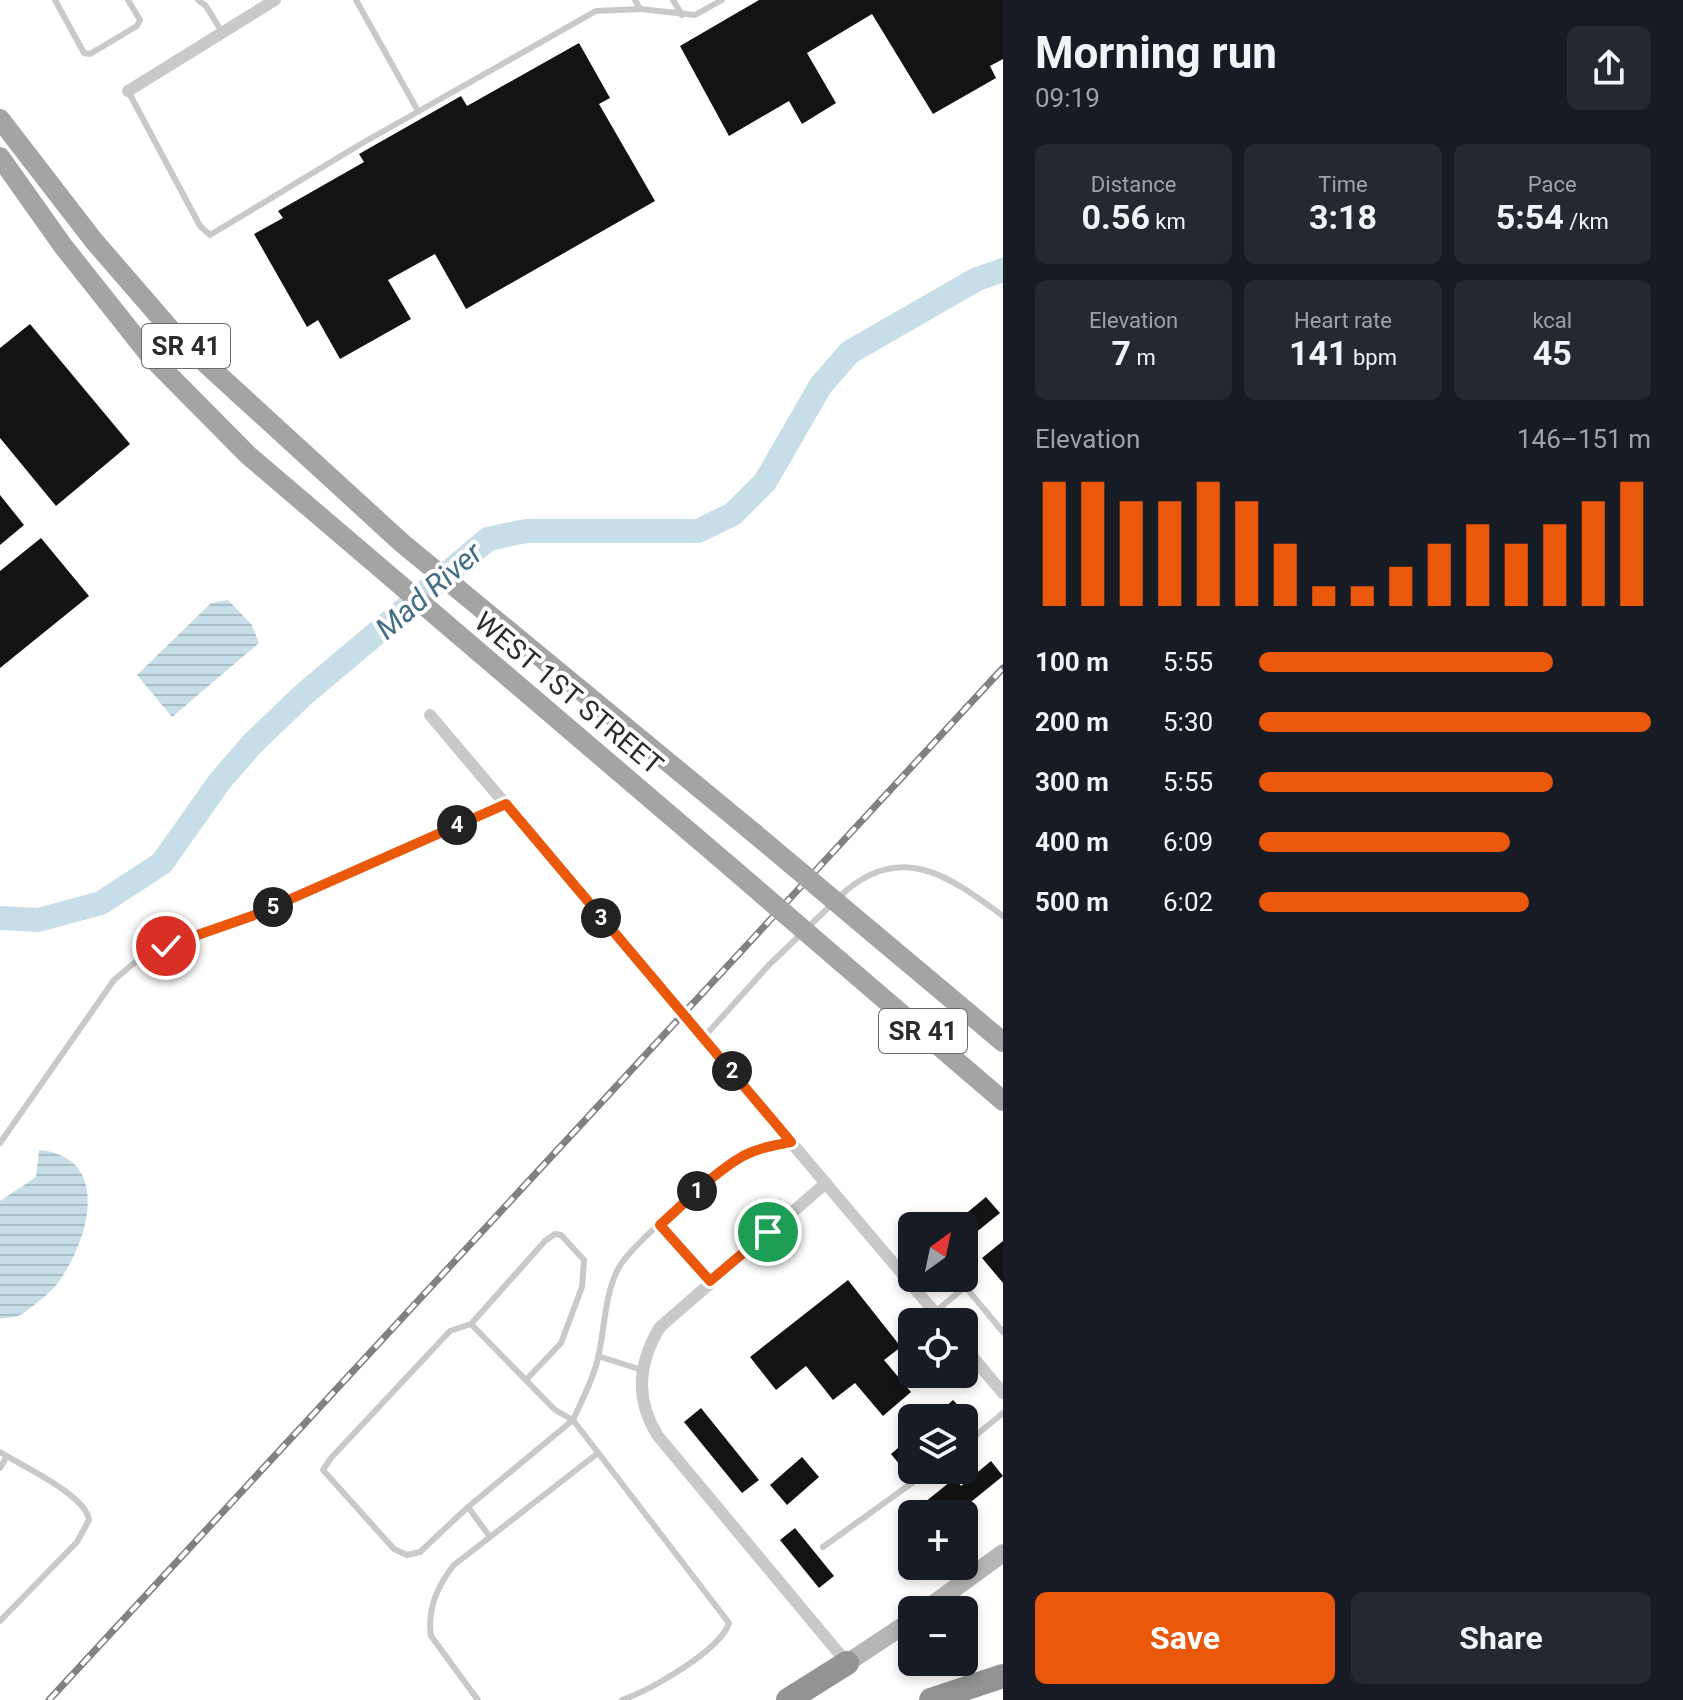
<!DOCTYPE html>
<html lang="en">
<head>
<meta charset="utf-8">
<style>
  :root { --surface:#171b24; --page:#242831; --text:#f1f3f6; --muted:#9ea1a6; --accent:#ea580c }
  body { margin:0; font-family:Roboto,sans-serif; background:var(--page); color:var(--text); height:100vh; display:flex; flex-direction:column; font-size:30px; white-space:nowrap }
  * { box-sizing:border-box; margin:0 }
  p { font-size:26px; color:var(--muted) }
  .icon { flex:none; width:44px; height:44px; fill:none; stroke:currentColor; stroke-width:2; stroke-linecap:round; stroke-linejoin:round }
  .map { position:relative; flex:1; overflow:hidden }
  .sheet { display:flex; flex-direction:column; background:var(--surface); width:680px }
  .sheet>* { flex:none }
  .needle { width:52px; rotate:33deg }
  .buttons { position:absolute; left:898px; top:1212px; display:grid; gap:16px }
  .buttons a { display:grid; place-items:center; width:80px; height:80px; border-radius:12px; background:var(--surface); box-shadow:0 4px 12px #0003; font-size:40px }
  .pin { position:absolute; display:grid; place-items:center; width:68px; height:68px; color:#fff; margin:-34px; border:4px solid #fff; border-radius:50%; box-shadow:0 2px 8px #0007 }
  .km { position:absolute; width:40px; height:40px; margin:-20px; border-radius:50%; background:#222; color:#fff; font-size:22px; line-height:40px; text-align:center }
  .round { display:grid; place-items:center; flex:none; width:84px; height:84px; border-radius:12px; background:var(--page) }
  .head { display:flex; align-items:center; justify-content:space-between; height:136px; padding:0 32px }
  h1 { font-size:44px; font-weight:700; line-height:60px }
  .stats { display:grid; grid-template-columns:repeat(3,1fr); gap:12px; height:136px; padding:8px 32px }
  .stats div { display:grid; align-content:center; border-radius:12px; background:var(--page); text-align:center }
  .stats b { font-size:34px; font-weight:700 }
  .stats small { font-size:22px; font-weight:400 }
  .stats p { font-size:22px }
  .chart { height:224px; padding:16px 32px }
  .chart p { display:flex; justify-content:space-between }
  .chart svg { width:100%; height:144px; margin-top:8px; stroke:var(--accent); stroke-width:6 }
  .primary-button { display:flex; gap:16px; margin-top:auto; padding:16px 32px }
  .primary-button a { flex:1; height:92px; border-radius:12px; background:var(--accent); color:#fff; font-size:32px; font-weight:700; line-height:92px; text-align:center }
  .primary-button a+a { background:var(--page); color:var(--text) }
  ul { padding:0 32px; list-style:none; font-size:26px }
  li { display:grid; grid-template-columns:128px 96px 1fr; align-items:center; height:60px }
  li i { height:20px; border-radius:10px; background:var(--accent) }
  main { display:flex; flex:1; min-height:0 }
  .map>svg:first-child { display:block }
</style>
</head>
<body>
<main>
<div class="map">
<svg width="1003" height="1700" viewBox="0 0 1003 1700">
  <defs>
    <pattern id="water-rules" width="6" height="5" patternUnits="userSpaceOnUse" patternTransform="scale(2)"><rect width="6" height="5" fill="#c7dde7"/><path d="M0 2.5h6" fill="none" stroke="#abbec6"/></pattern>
  </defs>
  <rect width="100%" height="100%" fill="#fff"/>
  <g fill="url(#water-rules)">
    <path d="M 228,600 L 252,625 L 259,643 L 172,717 L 137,675 L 211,603 Z"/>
    <path d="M 39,1150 C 114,1157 88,1243 57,1284 C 49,1294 34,1305 24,1313 C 17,1318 8,1317 0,1319 L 0,1201 L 36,1177 Z"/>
  </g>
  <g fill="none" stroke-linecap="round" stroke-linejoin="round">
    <path stroke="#c7dde7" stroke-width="24" d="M 0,918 L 38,920 L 101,903 L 162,863 L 220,781 L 252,744 L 302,696 L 488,539 L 526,531 L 698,531 L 733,514 L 765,482 L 821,385 L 850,352 L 977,279 L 1003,270"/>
  </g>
  <g fill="#131313">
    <path d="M 759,0 L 1003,0 L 1003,59 L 990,66 L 996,78 L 933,114 L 872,14 L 807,53 L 836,103 L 802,124 L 789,101 L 729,136 L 680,46 Z"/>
    <path d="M 579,43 L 610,98 L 599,104 L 655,201 L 466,309 L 435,254 L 388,280 L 411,319 L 340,359 L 318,320 L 307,327 L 254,234 L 283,218 L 278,211 L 364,162 L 359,154 L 461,96 L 467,106 Z"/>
    <path d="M 30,324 L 130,444 L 56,506 L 0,438 L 0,348 Z"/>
    <path d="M 0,495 L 24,525 L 0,545 Z"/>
    <path d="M 41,538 L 89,596 L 0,668 L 0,571 Z"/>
    <path d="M 986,1197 L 1000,1213 L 964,1242 L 964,1226 L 951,1226 Z"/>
    <path d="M 1003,1241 L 1003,1283 L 982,1258 Z"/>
    <path d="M 848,1280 L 901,1347 L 884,1360 L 911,1392 L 883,1416 L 855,1383 L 833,1400 L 806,1366 L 776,1390 L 750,1357 Z"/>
    <path d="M 953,1400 L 970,1418 L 933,1418 Z"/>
    <path d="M 701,1408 L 759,1480 L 742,1493 L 684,1422 Z"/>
    <path d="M 912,1436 L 912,1465 L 905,1471 L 891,1454 Z"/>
    <path d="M 802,1457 L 819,1477 L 787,1505 L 770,1485 Z"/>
    <path d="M 991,1461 L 1003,1476 L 956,1514 L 926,1514 L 920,1506 L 955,1478 L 961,1486 Z"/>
    <path d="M 795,1528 L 834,1576 L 819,1588 L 780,1540 Z"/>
  </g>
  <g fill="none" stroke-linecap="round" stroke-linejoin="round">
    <g stroke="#c9c9c9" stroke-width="6">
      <path d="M 55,0 L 84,53 L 90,54 L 137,26 L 140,20 L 128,0"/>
      <path d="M 198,0 L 206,6 L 222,32"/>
      <path d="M 356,0 L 418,111"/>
      <path d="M 635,0 L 640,9 L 695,15 L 722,0"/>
      <path d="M 673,0 L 682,15"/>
      <path d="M 128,91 L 200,226 L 210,235 L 359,145 L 596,11 L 640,9"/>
      <path d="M 839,897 C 899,840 948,875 1003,916"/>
      <path d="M 703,1038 L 769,965 L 831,905"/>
      <path d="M 0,1143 L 114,980 L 141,957 L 252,916 L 506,804"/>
      <path d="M 660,1225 L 710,1281"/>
      <path d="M 958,1278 L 1003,1332"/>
      <path d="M 935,1312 L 965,1287"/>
      <path d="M 598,1356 L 642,1370"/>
      <path d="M 964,1445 L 1003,1413"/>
      <path d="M 0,1452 C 22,1466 86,1495 89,1520 L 77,1542 L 0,1621"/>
      <path d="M 0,1468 L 7,1456"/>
      <path d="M 468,1507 L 573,1420 L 555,1410 L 471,1324"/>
      <path d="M 490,1537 L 468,1507 L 420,1552 L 407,1555 L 394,1549 L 323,1470 L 331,1458 L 450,1331 L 471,1324 L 545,1241 L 555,1234 L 561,1235 L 584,1260 L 582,1287 L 561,1343 L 526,1380"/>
      <path d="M 823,1547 L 930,1470"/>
      <path d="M 478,1700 L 431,1636 C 427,1610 438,1585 454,1565 L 598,1453"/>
      <path d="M 622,1700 C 650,1690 720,1651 729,1623 L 573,1420 C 582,1400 593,1380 598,1358 C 605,1328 604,1297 618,1269 C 630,1245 720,1169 745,1155 C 759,1148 775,1145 791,1142"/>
    </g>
    <g stroke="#c9c9c9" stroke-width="12">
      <path d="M 128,91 L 275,0"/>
      <path d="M 430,715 C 602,917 772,1120 943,1322"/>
      <path d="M 826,1183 L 660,1327 C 638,1363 635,1400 658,1436 L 847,1663"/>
      <path d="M 964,1347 L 1003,1393"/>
    </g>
    <g stroke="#b6b6b6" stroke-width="18">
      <path d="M 925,1610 L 1003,1553"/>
      <path d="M 847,1663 L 912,1620"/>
    </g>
    <g stroke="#a4a4a4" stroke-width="20">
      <path d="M 0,119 L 94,241 L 178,338 L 402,543 L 754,833"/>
      <path d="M 0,157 L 63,246 L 151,357 L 248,455 L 733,869"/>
      <path d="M 873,933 L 1003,1042"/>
      <path d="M 841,962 L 1003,1101"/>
    </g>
    <g stroke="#939393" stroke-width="24">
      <path d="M 788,1700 L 847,1663"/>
      <path d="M 931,1700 L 1003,1676"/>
    </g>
    <defs>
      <path id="rail" d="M 49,1700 L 1003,668"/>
    </defs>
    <use href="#rail" stroke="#818181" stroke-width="7"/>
    <use href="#rail" stroke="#fff" stroke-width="4" stroke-dasharray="12" stroke-linecap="butt"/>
    <g stroke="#a4a4a4" stroke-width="20">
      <path d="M 754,833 L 873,933"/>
      <path d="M 733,869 L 841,962"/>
    </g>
  </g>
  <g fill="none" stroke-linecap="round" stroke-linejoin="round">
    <defs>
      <path id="route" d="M 166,946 L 252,916 L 506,804 L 791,1142 C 775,1145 758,1148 743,1156 C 712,1174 686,1202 660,1225 L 710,1281 L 768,1232"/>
    </defs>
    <use href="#route" stroke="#fff" stroke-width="16"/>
    <use href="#route" stroke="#ea580c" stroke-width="10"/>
  </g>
  <g text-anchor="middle" stroke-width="8" stroke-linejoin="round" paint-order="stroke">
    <g fill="#fff" stroke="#6b6b6b" stroke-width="2">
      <rect x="142" y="324" width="88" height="44" rx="6"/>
      <rect x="879" y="1009" width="88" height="44" rx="6"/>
    </g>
    <g font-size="26" font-weight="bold" fill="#2c2c2c">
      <text x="186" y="355">SR 41</text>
      <text x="923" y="1040">SR 41</text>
    </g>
    <g font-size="28" fill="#2c2c2c" stroke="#fff">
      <text transform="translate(569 693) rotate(40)" y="10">WEST 1ST STREET</text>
    </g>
    <g font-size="30" font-style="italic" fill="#426f86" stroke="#fff">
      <text transform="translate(429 591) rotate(-41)" y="10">Mad River</text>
    </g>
  </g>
</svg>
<div class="buttons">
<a><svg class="needle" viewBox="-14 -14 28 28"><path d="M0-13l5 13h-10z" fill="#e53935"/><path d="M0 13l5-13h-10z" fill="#9ea1a6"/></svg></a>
<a><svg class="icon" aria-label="locate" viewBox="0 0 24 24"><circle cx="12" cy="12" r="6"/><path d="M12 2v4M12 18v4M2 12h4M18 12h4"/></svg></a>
<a><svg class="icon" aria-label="layers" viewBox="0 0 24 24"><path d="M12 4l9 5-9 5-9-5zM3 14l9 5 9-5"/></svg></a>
<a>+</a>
<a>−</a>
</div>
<div class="pin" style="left:768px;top:1232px;background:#1e9e55"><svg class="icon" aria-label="arrive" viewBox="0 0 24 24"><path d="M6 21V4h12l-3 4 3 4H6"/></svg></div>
<div class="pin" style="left:166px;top:946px;background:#d93025"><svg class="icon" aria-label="check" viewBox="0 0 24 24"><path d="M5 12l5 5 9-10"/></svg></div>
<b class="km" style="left:697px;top:1191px">1</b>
<b class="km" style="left:732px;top:1071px">2</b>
<b class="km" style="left:601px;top:918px">3</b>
<b class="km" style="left:457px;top:825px">4</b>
<b class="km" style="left:273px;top:907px">5</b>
</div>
<section class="sheet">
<div class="head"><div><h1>Morning run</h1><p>09:19</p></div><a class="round"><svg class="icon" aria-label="share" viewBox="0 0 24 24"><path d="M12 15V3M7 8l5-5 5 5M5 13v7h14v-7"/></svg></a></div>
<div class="stats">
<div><p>Distance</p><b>0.56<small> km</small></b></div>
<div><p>Time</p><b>3:18</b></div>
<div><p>Pace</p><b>5:54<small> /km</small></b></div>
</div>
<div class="stats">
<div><p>Elevation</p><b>7<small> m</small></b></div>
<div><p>Heart rate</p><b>141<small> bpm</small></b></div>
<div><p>kcal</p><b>45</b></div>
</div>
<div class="chart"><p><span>Elevation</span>146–151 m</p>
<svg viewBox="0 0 160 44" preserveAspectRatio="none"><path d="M5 44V6M15 44V6M25 44V12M35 44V12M45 44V6M55 44V12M65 44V25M75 44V38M85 44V38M95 44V32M105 44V25M115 44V19M125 44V25M135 44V19M145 44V12M155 44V6"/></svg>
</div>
<ul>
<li><b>100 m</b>5:55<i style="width:75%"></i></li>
<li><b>200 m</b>5:30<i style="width:100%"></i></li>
<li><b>300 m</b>5:55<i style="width:75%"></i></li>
<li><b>400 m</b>6:09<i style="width:64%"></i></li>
<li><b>500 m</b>6:02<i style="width:69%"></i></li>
</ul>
<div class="primary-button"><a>Save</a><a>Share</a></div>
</section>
</main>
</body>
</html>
